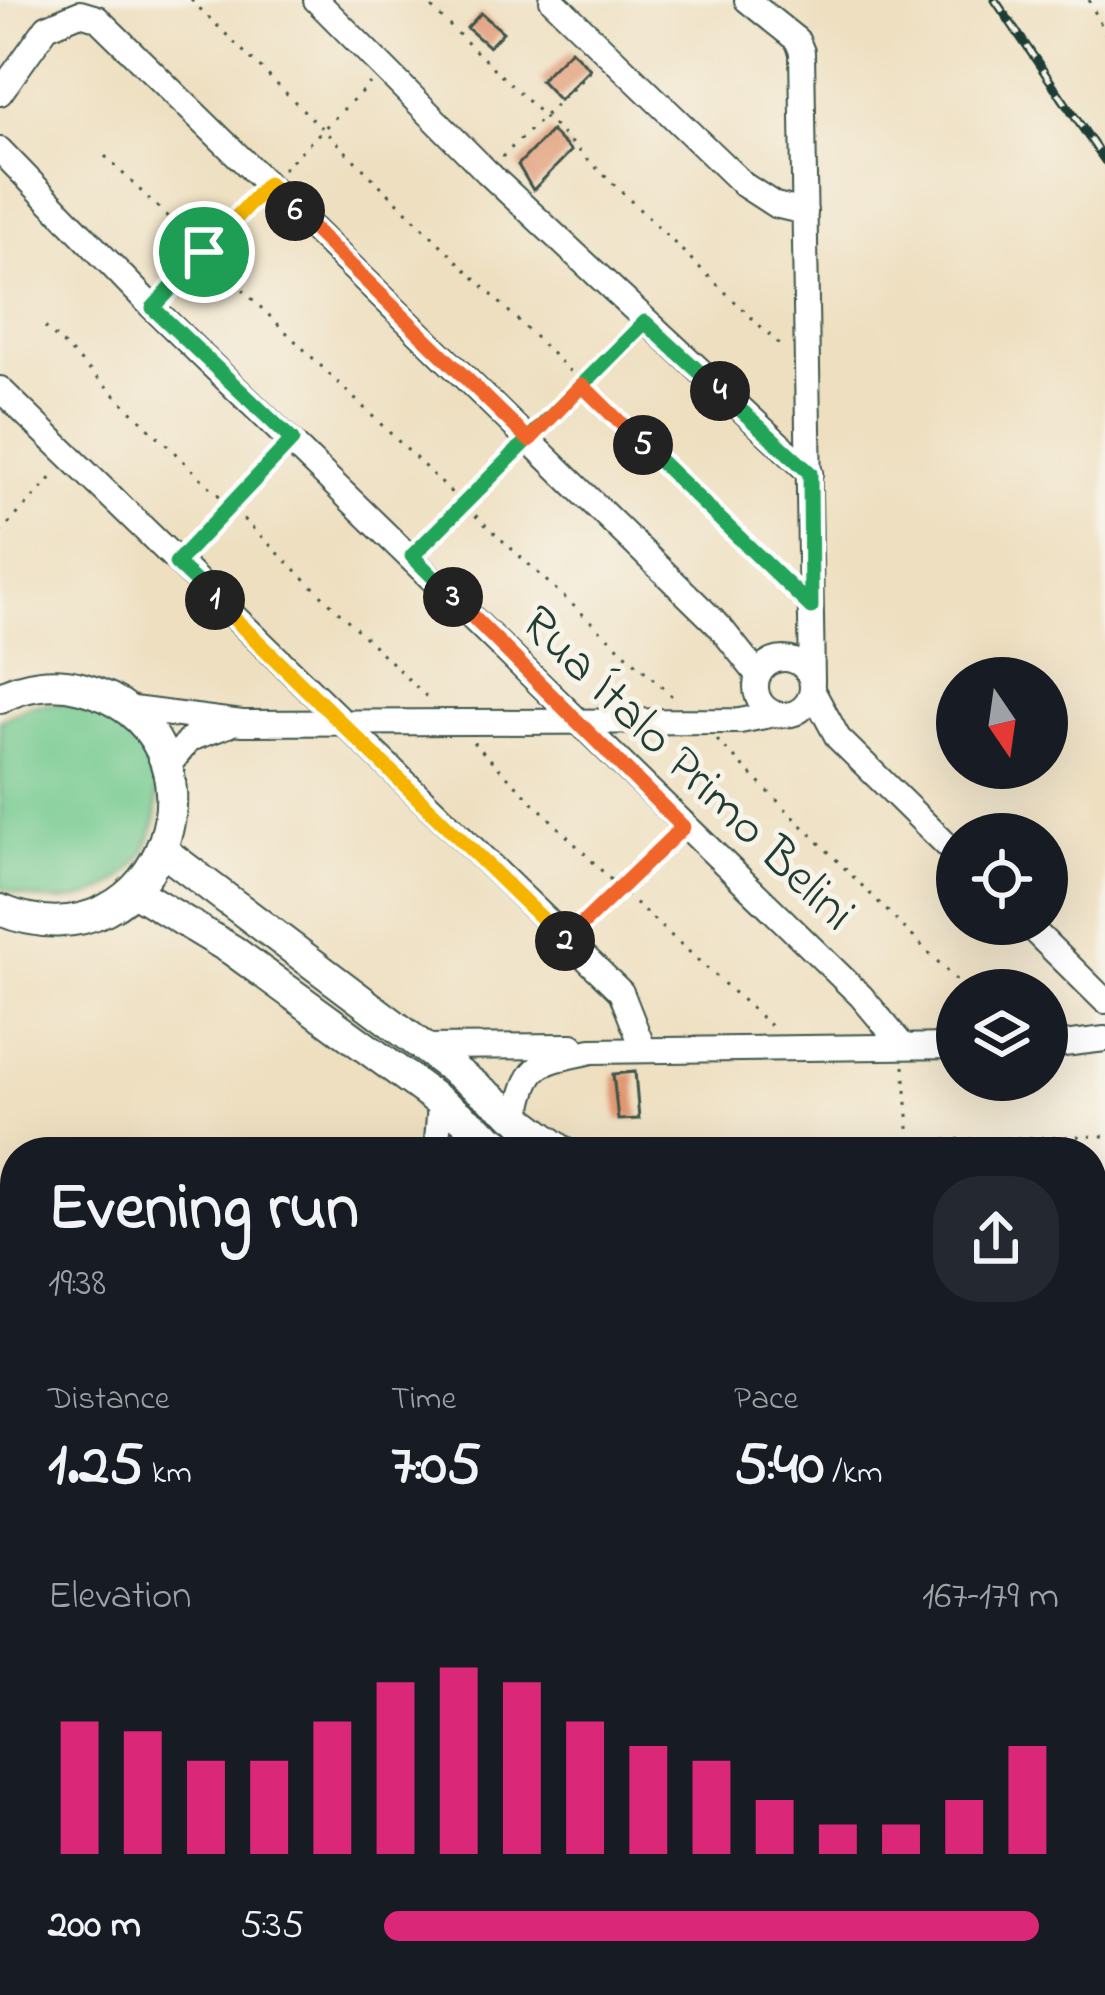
<!DOCTYPE html>
<html lang="en">
<head>
<meta charset="utf-8">
<style>
  :root { --surface:#171b24; --page:#242831; --text:#f1f3f6; --muted:#9ea1a6; --accent:#db2777 }
  body { margin:0; font-family:"Indie Flower",sans-serif; background:var(--page); color:var(--text); height:100vh; display:flex; flex-direction:column; font-size:45px; white-space:nowrap }
  * { box-sizing:border-box; margin:0 }
  p { font-size:39px; color:var(--muted) }
  .icon { flex:none; width:66px; height:66px; fill:none; stroke:currentColor; stroke-width:2; stroke-linecap:round; stroke-linejoin:round }
  .map { position:relative; flex:1; overflow:hidden }
  .panel { position:absolute; left:0px; top:1137px; width:1107px; height:858px; display:flex; flex-direction:column; background:var(--surface); border-radius:48px 48px 0 0; box-shadow:0 12px 48px #0002 }
  .panel>* { flex:none }
  .needle { width:78px; rotate:167deg }
  .controls { position:absolute; left:936px; top:657px; display:grid; gap:24px }
  .controls a { display:grid; place-items:center; width:132px; height:132px; border-radius:50%; background:var(--surface); box-shadow:0 12px 48px #0002; font-size:60px }
  .pin { position:absolute; display:grid; place-items:center; width:102px; height:102px; color:#fff; margin:-51px; border:6px solid #fff; border-radius:50%; box-shadow:0 3px 12px #0007 }
  .km { position:absolute; width:60px; height:60px; margin:-30px; border-radius:50%; background:#222; color:#fff; font-size:33px; line-height:60px; text-align:center }
  .round { display:grid; place-items:center; flex:none; width:126px; height:126px; border-radius:48px; background:var(--page) }
  .head { display:flex; align-items:center; justify-content:space-between; height:204px; padding:0 48px }
  h1 { font-size:66px; font-weight:700; line-height:90px }
  .metrics { display:grid; grid-template-columns:repeat(3,1fr); gap:18px; height:204px; padding:12px 48px }
  .metrics div { display:grid; align-content:center }
  .metrics b { font-size:60px; font-weight:700 }
  .metrics small { font-size:33px; font-weight:400 }
  .metrics p { font-size:33px }
  .chart { height:336px; padding:24px 48px }
  .chart p { display:flex; justify-content:space-between }
  .chart svg { width:100%; height:216px; margin-top:12px; stroke:var(--accent); stroke-width:6 }
  ul { padding:0 48px; list-style:none; font-size:39px }
  li { display:grid; grid-template-columns:192px 144px 1fr; align-items:center; height:90px }
  li i { height:30px; border-radius:15px; background:var(--accent) }
  .map>svg:first-child { display:block }
</style>
</head>
<body>
<div class="map">
<svg width="1105" height="1995" viewBox="0 0 1105 1995">
  <rect width="100%" height="100%" fill="#f7f3e8"/>
  <filter id="ink" filterUnits="userSpaceOnUse"><feTurbulence type="fractalNoise" baseFrequency=".00833" numOctaves="2"/><feDisplacementMap in="SourceGraphic" scale="24" xChannelSelector="R" yChannelSelector="G"/><feConvolveMatrix kernelMatrix="1 2 1 2 8 2 1 2 1" color-interpolation-filters="sRGB"/></filter>
  <filter id="wash" filterUnits="userSpaceOnUse"><feTurbulence type="fractalNoise" baseFrequency=".004" numOctaves="4" result="noise"/><feDisplacementMap in="SourceGraphic" scale="48" xChannelSelector="R" yChannelSelector="G"/><feGaussianBlur stdDeviation="2.7" result="paint"/><feColorMatrix in="noise" values="0 0 0 0 0 0 0 0 0 0 0 0 0 0 0 0 0 1.4 0 .05"/><feComposite in="paint" operator="in"/></filter>
  <g filter="url(#wash)">
    <rect width="100%" height="100%" fill="#eedfc0"/>
    <path fill="#72c98e" stroke="#488361" stroke-width="3" d="M 65,703 C 229,743 153,956 0,887 L 0,720 L 32,705 Z"/>
    <path fill="#5dad79" stroke="#3e7556" stroke-width="3" d="M 1105,1773 L 1105,1995 L 769,1995 L 785,1980 L 1092,1980 L 1092,1783 Z"/>
    <g id="blocks">
      <g fill="#e09671">
        <path d="M 481,13 L 503,32 L 489,47 L 467,28 Z"/>
        <path d="M 571,50 L 590,69 L 559,100 L 540,80 Z"/>
        <path d="M 551,131 L 571,151 L 533,190 L 518,165 Z"/>
        <path d="M 635,1072 L 639,1119 L 618,1120 L 613,1074 Z"/>
      </g>
    </g>
  </g>
  <g filter="url(#ink)">
    <use href="#blocks" fill-opacity="0" stroke="#3e5549" stroke-width="3"/>
    <g fill="none" stroke-linecap="round" stroke-linejoin="round">
      <defs>
        <g id="minor">
          <path d="M 316,0 L 487,172 L 810,473"/>
          <path d="M 552,0 L 744,185 L 775,205 L 805,212"/>
          <path d="M 747,0 L 797,40 L 802,52 L 812,681"/>
          <path d="M 0,93 L 47,27 L 80,13 L 97,18 L 720,627 L 758,675"/>
          <path d="M 0,150 L 153,308 L 861,996 L 903,1046"/>
          <path d="M 0,389 L 621,992 L 643,1048"/>
          <circle cx="784" cy="687" r="28"/>
          <path d="M 812,690 L 838,738 L 957,855"/>
          <path d="M 125,708 L 242,723 L 740,721 L 775,714"/>
          <path d="M 167,767 L 190,739 L 228,725"/>
          <path d="M 1027,924 L 1105,1001"/>
          <path d="M 1047,1046 L 1105,1039"/>
          <path d="M 421,1047 L 572,1046"/>
          <path d="M 518,1118 C 527,1060 540,1063 592,1051 L 957,1046"/>
          <path d="M 436,1152 L 440,1105"/>
          <path d="M 1092,1210 L 1105,1210"/>
          <path d="M 0,1625 L 15,1619"/>
          <path d="M 0,1656 L 15,1640"/>
          <path d="M 1092,1761 L 1105,1765"/>
          <path d="M 742,1995 L 761,1980"/>
        </g>
        <g id="major">
          <path d="M 0,698 C 24,684 55,681 81,688 C 245,731 166,977 0,910"/>
          <path d="M 163,851 L 563,1152"/>
          <path d="M 134,891 L 232,950 L 509,1152"/>
          <path d="M 1092,1439 L 1105,1434"/>
          <path d="M 1092,1522 L 1105,1532"/>
          <path d="M 1092,1677 L 1105,1668"/>
        </g>
        <g id="highway">
          <path d="M 1092,1564 L 1105,1554"/>
          <path d="M 1092,1613 L 1105,1603"/>
          <path d="M 1092,1731 L 1105,1728"/>
          <path d="M 552,1995 L 571,1980"/>
          <path d="M 618,1995 L 637,1980"/>
        </g>
      </defs>
      <use href="#minor" stroke="#3e5549" stroke-width="28"/>
      <use href="#major" stroke="#3e5549" stroke-width="34"/>
      <use href="#highway" stroke="#3e5549" stroke-width="40"/>
      <g stroke="#3e5549" stroke-width="3" stroke-dasharray="3 9" stroke-linecap="butt">
        <path d="M 191,0 L 788,585"/>
        <path d="M 423,0 L 784,349"/>
        <path d="M 1089,0 L 1105,33"/>
        <path d="M 105,156 L 464,505 L 676,700"/>
        <path d="M 502,157 L 595,67"/>
        <path d="M 283,169 L 370,83"/>
        <path d="M 168,291 L 251,201"/>
        <path d="M 45,327 L 432,702"/>
        <path d="M 545,423 L 631,336"/>
        <path d="M 0,533 L 56,473"/>
        <path d="M 426,542 L 513,456"/>
        <path d="M 190,547 L 274,458"/>
        <path d="M 717,740 L 966,990"/>
        <path d="M 473,742 L 620,889 L 774,1029"/>
        <path d="M 581,926 L 669,841"/>
        <path d="M 904,1066 L 911,1152"/>
        <path d="M 585,1148 L 1105,1136"/>
        <path d="M 1092,1962 L 1105,1959"/>
        <path d="M 780,1990 L 793,1980"/>
        <path d="M 1003,1995 L 1021,1980"/>
      </g>
      <use href="#minor" stroke="#fff" stroke-width="24"/>
      <use href="#major" stroke="#fff" stroke-width="30"/>
      <use href="#highway" stroke="#fff" stroke-width="36"/>
      <defs>
        <path id="rail" d="M 995,0 L 1105,161"/>
      </defs>
      <use href="#rail" stroke="#1f3d34" stroke-width="9"/>
      <use href="#rail" stroke="#f7f3e8" stroke-width="4.5" stroke-dasharray="14" stroke-linecap="butt"/>
    </g>
  </g>
  <g fill="none" stroke-linecap="round" stroke-linejoin="round" filter="url(#ink)">
    <defs>
      <path id="split-1" d="M 204,252 L 153,308 L 292,440 L 176,563 L 215,600"/>
      <path id="split-2" d="M 215,600 L 565,941"/>
      <path id="split-3" d="M 453,597 L 683,827 L 565,941"/>
      <path id="split-4" d="M 453,597 L 412,556 L 645,322 L 720,391"/>
      <path id="split-5" d="M 643,445 L 811,607 L 810,473 L 720,391"/>
      <path id="split-6" d="M 295,211 L 529,440 L 582,385 L 643,445"/>
      <path id="split-7" d="M 204,252 L 268,184 L 295,211"/>
    </defs>
    <use href="#split-1" stroke="#fff" stroke-width="24"/>
    <use href="#split-2" stroke="#fff" stroke-width="24"/>
    <use href="#split-3" stroke="#fff" stroke-width="24"/>
    <use href="#split-4" stroke="#fff" stroke-width="24"/>
    <use href="#split-5" stroke="#fff" stroke-width="24"/>
    <use href="#split-6" stroke="#fff" stroke-width="24"/>
    <use href="#split-7" stroke="#fff" stroke-width="24"/>
    <use href="#split-1" stroke="#22a559" stroke-width="15"/>
    <use href="#split-2" stroke="#f5b400" stroke-width="15"/>
    <use href="#split-3" stroke="#f0652b" stroke-width="15"/>
    <use href="#split-4" stroke="#22a559" stroke-width="15"/>
    <use href="#split-5" stroke="#22a559" stroke-width="15"/>
    <use href="#split-6" stroke="#f0652b" stroke-width="15"/>
    <use href="#split-7" stroke="#f5b400" stroke-width="15"/>
  </g>
  <g text-anchor="middle" stroke-width="10" stroke-linejoin="round" paint-order="stroke">
    <g font-size="51" fill="#1f3d34" stroke="#f7f3e8">
      <text transform="translate(690 766) rotate(44)" y="18">Rua Ítalo Primo Belini</text>
    </g>
  </g>
</svg>
<div class="controls">
<a><svg class="needle" viewBox="-14 -14 28 28"><path d="M0-13l5 13h-10z" fill="#e53935"/><path d="M0 13l5-13h-10z" fill="#9ea1a6"/></svg></a>
<a><svg class="icon" aria-label="locate" viewBox="0 0 24 24"><circle cx="12" cy="12" r="6"/><path d="M12 2v4M12 18v4M2 12h4M18 12h4"/></svg></a>
<a><svg class="icon" aria-label="layers" viewBox="0 0 24 24"><path d="M12 4l9 5-9 5-9-5zM3 14l9 5 9-5"/></svg></a>
</div>
<div class="pin" style="left:204px;top:252px;background:#1e9e55"><svg class="icon" aria-label="arrive" viewBox="0 0 24 24"><path d="M6 21V4h12l-3 4 3 4H6"/></svg></div>
<b class="km" style="left:215px;top:600px">1</b>
<b class="km" style="left:565px;top:941px">2</b>
<b class="km" style="left:453px;top:597px">3</b>
<b class="km" style="left:720px;top:391px">4</b>
<b class="km" style="left:643px;top:445px">5</b>
<b class="km" style="left:295px;top:211px">6</b>
<section class="panel">
<div class="head"><div><h1>Evening run</h1><p>19:38</p></div><a class="round"><svg class="icon" aria-label="share" viewBox="0 0 24 24"><path d="M12 15V3M7 8l5-5 5 5M5 13v7h14v-7"/></svg></a></div>
<div class="metrics">
<div><p>Distance</p><b>1.25<small> km</small></b></div>
<div><p>Time</p><b>7:05</b></div>
<div><p>Pace</p><b>5:40<small> /km</small></b></div>
</div>
<div class="chart"><p><span>Elevation</span>167–179 m</p>
<svg viewBox="0 0 160 44" preserveAspectRatio="none"><path d="M5 44V17M15 44V19M25 44V25M35 44V25M45 44V17M55 44V9M65 44V6M75 44V9M85 44V17M95 44V22M105 44V25M115 44V33M125 44V38M135 44V38M145 44V33M155 44V22"/></svg>
</div>
<ul>
<li><b>200 m</b>5:35<i style="width:97%"></i></li>
</ul>
</section>
</div>
</body>
</html>
